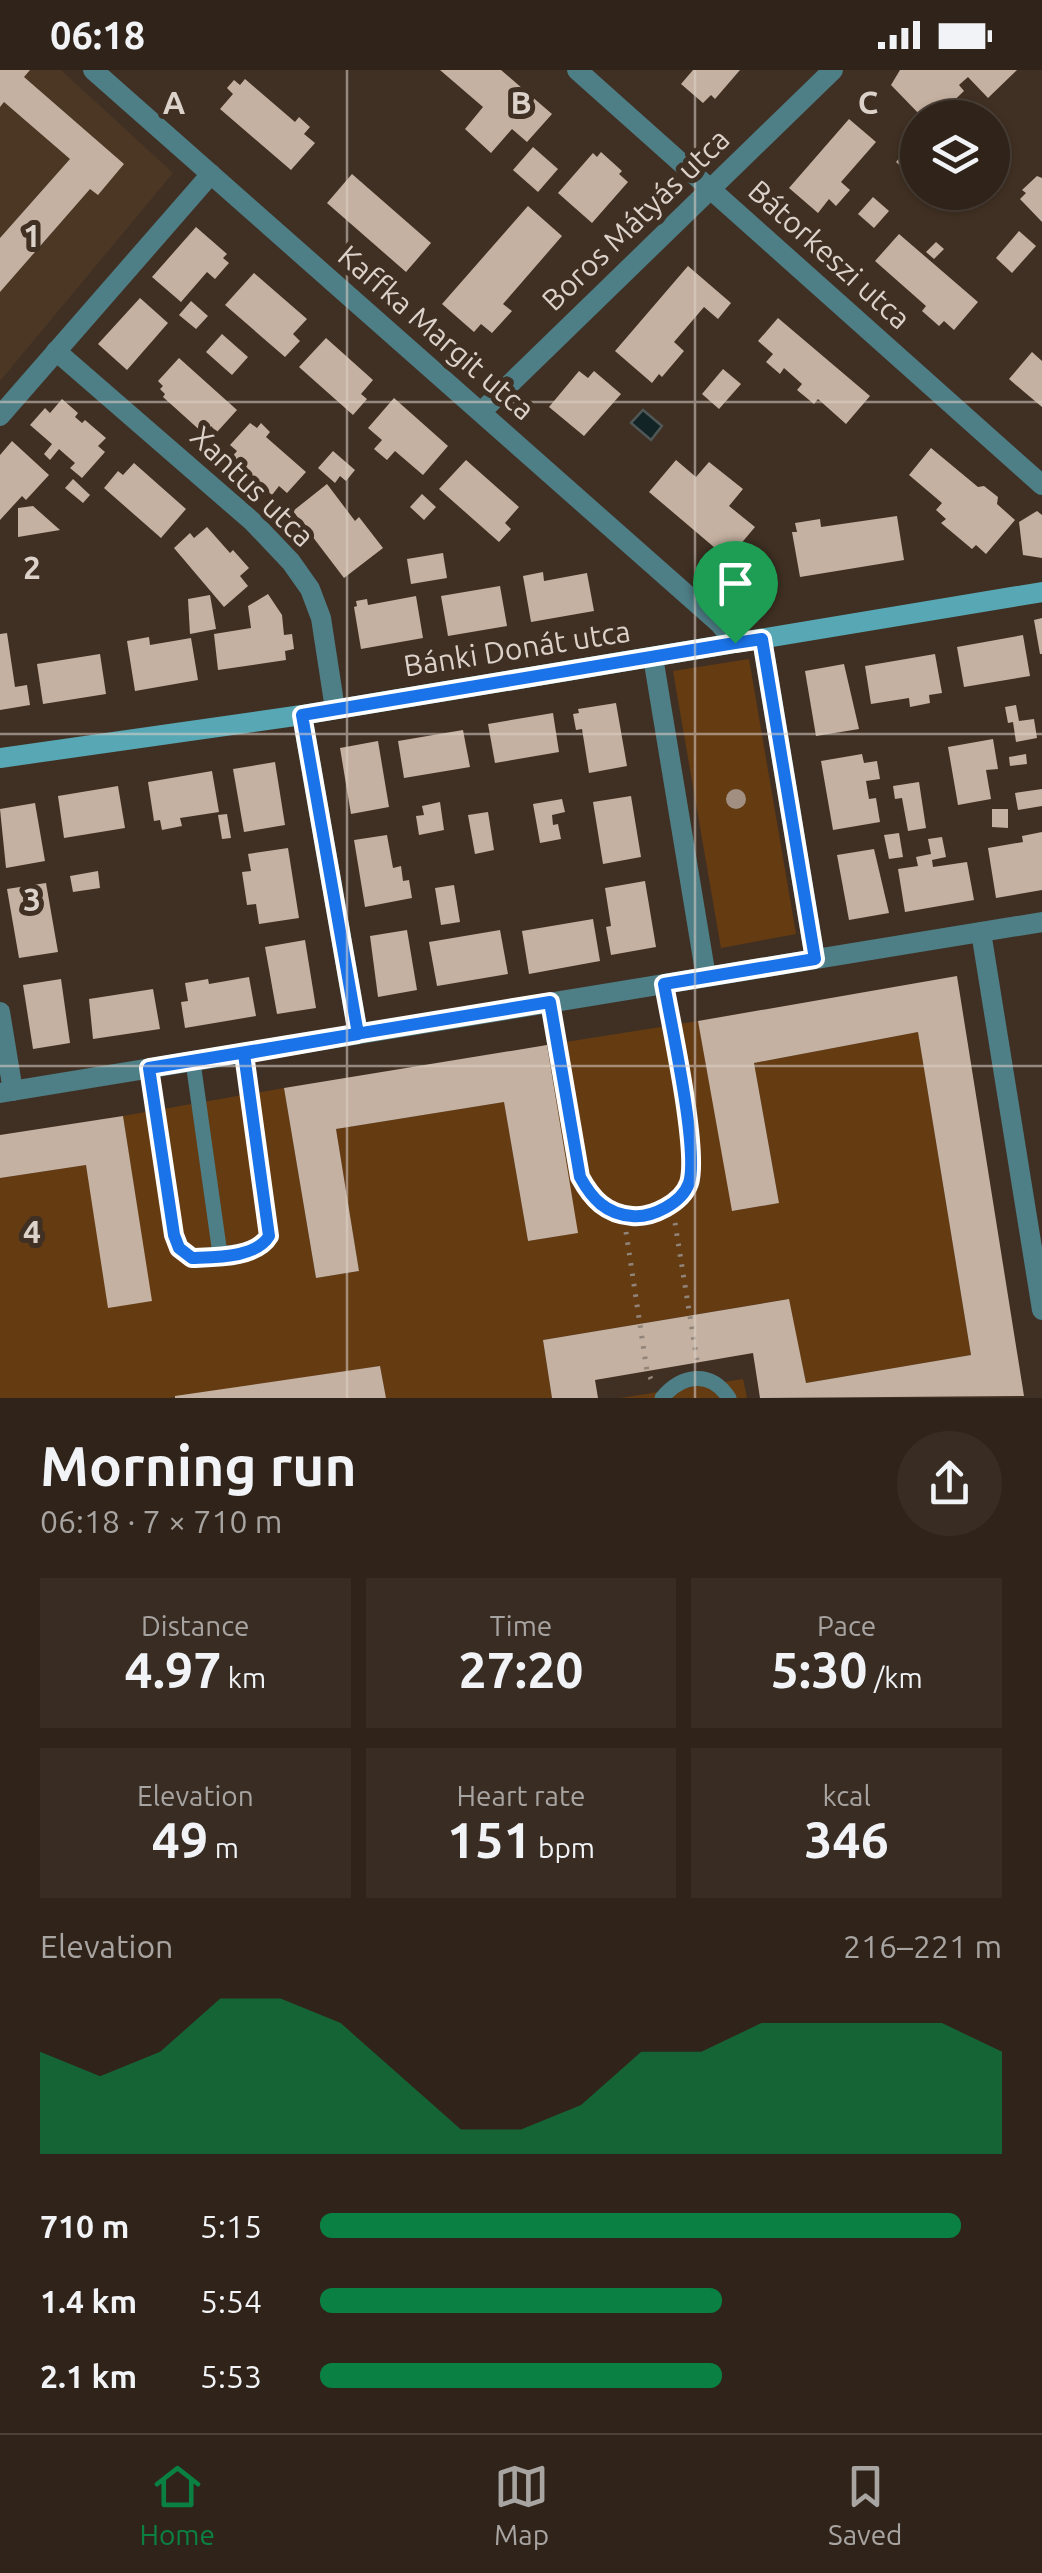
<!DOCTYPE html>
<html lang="en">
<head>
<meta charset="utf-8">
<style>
  :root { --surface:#30241a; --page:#382c23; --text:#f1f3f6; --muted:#a8a4a2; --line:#4b4139; --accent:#0b8043 }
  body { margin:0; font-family:Ubuntu,sans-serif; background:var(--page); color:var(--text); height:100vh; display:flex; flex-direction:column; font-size:38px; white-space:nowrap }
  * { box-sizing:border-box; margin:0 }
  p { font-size:32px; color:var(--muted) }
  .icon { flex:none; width:55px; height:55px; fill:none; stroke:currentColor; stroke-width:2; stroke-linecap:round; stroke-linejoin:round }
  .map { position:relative; height:1328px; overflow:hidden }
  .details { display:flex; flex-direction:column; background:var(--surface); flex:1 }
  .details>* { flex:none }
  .fabs { position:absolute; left:900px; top:30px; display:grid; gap:20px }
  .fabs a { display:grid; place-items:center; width:110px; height:110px; border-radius:50%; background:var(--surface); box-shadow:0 2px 8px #0004,0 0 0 2px var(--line); font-size:50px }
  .pin { position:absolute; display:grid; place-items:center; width:85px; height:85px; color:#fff; margin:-102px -42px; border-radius:50% 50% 50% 0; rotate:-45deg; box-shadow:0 0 10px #0007 }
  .pin .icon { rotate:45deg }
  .round { display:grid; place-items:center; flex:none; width:105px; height:105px; border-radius:52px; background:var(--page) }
  .head { display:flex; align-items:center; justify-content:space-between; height:170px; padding:0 40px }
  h1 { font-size:55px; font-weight:700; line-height:75px }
  .metrics { display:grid; grid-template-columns:repeat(3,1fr); gap:15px; height:170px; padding:10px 40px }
  .metrics div { display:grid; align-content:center; border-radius:0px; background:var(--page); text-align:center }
  .metrics b { font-size:50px; font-weight:700 }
  .metrics small { font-size:28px; font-weight:400 }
  .metrics p { font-size:28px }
  .chart { height:280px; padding:20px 40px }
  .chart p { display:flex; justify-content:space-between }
  .chart svg { width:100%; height:180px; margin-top:10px; fill:var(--accent); opacity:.7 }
  ul { padding:0 40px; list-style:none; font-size:32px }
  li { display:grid; grid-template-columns:160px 120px 1fr; align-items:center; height:75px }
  li i { height:25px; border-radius:12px; background:var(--accent) }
  .status { display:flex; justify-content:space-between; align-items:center; height:70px; padding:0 50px; background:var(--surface); direction:ltr }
  .status svg { height:28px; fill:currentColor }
  .tabs { display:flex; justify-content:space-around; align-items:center; height:140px; border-top:2px solid var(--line); background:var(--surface); font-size:28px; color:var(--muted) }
  .tabs a { display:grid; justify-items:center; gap:5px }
  .tabs .current { color:var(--accent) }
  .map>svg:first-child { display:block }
</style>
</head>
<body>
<div class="status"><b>06:18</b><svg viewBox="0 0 49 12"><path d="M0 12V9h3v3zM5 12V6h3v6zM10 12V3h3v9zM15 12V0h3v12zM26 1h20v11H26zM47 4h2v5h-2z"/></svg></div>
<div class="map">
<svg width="1042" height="1328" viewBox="0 0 1042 1328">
  <rect width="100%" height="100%" fill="#403023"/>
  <path fill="#4c3725" d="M 0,0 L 61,0 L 173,103 L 0,311 Z"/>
  <g fill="#653b12">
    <path d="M 749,589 L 796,864 L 721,878 L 673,601 Z"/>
    <path d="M 698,951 L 733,1141 L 779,1133 L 754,993 L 918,962 L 971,1285 L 806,1313 L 788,1229 L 543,1270 L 552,1328 L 386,1328 L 380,1296 L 169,1328 L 0,1328 L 0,1108 L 86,1095 L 151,1231 L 123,1046 L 284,1018 L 316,1208 L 359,1201 L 336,1059 L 504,1032 L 528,1171 L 577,1163 L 547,975 Z"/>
    <path d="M 743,1309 L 747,1328 L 620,1328 Z"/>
  </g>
  <path fill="#122426" stroke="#4f5857" stroke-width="2.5" d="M 643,340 L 662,356 L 651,370 L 631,353 Z"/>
  <g fill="#c5b1a1">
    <path d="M 0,0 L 30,0 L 24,7 L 124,94 L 98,125 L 90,119 L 0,222 L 0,168 L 70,89 L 4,32 L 0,37 Z"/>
    <path d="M 440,0 L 501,0 L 552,44 L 527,72 L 512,59 L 491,83 L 465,59 L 483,37 Z"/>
    <path d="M 693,0 L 740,0 L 715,29 L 711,25 L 703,33 L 681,14 Z"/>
    <path d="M 900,0 L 1017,0 L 988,28 L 968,7 L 959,15 L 964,21 L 936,48 L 923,48 L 891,15 Z"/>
    <path d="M 245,9 L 295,52 L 299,47 L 310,57 L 304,64 L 315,73 L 291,100 L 220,39 L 233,24 L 227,18 L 234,10 L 240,15 Z"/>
    <path d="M 849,49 L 876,72 L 841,112 L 850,120 L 836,136 L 829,129 L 818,143 L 789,118 Z"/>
    <path d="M 915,70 L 918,73 L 916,110 L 896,92 Z"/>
    <path d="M 533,77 L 558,99 L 538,122 L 513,100 Z"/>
    <path d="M 601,82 L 622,101 L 619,104 L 628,112 L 592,153 L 558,123 L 593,83 L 597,87 Z"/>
    <path d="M 352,104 L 431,173 L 406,202 L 327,133 Z"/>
    <path d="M 1037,106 L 1042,108 L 1042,152 L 1020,129 L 1026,123 L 1022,120 Z"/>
    <path d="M 873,127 L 889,141 L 874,158 L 858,144 Z"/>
    <path d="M 528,136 L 562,166 L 503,234 L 512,241 L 492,263 L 481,254 L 474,262 L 442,234 Z"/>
    <path d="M 196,157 L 227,184 L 223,188 L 229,193 L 215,209 L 207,202 L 181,232 L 152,207 Z"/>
    <path d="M 1019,161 L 1036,176 L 1012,203 L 996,188 Z"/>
    <path d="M 899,164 L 978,232 L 954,260 L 944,251 L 939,256 L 922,241 L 926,236 L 875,191 Z"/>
    <path d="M 936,172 L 944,179 L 934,189 L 926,182 Z"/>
    <path d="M 688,196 L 731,233 L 718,249 L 704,237 L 674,272 L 684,281 L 662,307 L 659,304 L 652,313 L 615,281 Z"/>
    <path d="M 254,203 L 307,249 L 293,264 L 300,271 L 285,287 L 225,235 Z"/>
    <path d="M 140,228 L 168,253 L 127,300 L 98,274 Z"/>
    <path d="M 191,231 L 208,246 L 196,259 L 179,245 Z"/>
    <path d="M 778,248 L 870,326 L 846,354 L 818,329 L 814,334 L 797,320 L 802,314 L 784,298 L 780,304 L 766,292 L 773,284 L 758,271 Z"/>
    <path d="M 222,264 L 248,287 L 232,305 L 206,282 Z"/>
    <path d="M 326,268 L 373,310 L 361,324 L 367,329 L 353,345 L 299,297 Z"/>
    <path d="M 1032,282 L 1042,291 L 1042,337 L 1009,309 Z"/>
    <path d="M 179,288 L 237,340 L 217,362 L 211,356 L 204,364 L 163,327 L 165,324 L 160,319 L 163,316 L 158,311 Z"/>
    <path d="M 723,299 L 741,314 L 719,339 L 702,324 Z"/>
    <path d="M 579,301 L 588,308 L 594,301 L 621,324 L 584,366 L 549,337 Z"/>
    <path d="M 394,328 L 448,376 L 423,405 L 395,381 L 387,390 L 374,379 L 382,370 L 368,358 Z"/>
    <path d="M 62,329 L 78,343 L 75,347 L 82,353 L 85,350 L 106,368 L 98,376 L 105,382 L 82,408 L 70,398 L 75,393 L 59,379 L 50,390 L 44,384 L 52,374 L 30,355 L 45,338 L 50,343 Z"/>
    <path d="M 250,353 L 257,358 L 261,353 L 270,362 L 266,367 L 306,402 L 287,423 L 279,416 L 272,425 L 231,388 L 237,381 L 230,375 Z"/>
    <path d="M 12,371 L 49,405 L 26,430 L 22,426 L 0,450 L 0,385 Z"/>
    <path d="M 931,378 L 978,417 L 984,416 L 998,427 L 997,434 L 1015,450 L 986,484 L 976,475 L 972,479 L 941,453 L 946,449 L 936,440 L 942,433 L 909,405 Z"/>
    <path d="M 333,381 L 355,400 L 346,411 L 340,406 L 335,413 L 318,398 Z"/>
    <path d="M 466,390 L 519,437 L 505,453 L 511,459 L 499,472 L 439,419 Z"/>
    <path d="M 676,390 L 696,407 L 709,392 L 743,419 L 729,436 L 755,457 L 728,489 L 649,422 Z"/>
    <path d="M 134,393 L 186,439 L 161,468 L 104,418 L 118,401 L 123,405 Z"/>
    <path d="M 73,409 L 90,425 L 83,433 L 65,418 Z"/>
    <path d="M 327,414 L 355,451 L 359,447 L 383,478 L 344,508 L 293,441 Z"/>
    <path d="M 422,424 L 436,437 L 424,450 L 410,437 Z"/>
    <path d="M 33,436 L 60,460 L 18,467 L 18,438 Z"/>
    <path d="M 1037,441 L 1042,445 L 1042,488 L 1023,485 L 1019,452 Z"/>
    <path d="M 897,446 L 904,490 L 800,507 L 792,462 L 797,462 L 795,453 L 820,449 L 821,457 Z"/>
    <path d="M 207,457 L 230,483 L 233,480 L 249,498 L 240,506 L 248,516 L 224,537 L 174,478 L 190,463 L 194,468 Z"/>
    <path d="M 443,483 L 447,508 L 411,514 L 407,489 Z"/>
    <path d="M 746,497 L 759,508 L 746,523 L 733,512 Z"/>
    <path d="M 543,502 L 544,511 L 587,503 L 594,541 L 531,552 L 523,506 Z"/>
    <path d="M 500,516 L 507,556 L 448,566 L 441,526 Z"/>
    <path d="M 268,524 L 282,545 L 284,565 L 292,564 L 294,579 L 285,581 L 286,590 L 218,600 L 214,564 L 251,558 L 248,536 Z"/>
    <path d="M 210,525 L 216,559 L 190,564 L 188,529 Z"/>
    <path d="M 416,526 L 423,568 L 361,579 L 354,537 L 357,536 L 356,531 L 367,529 L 368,535 Z"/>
    <path d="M 1042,548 L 1042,584 L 1040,584 L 1034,550 Z"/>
    <path d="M 7,563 L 15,617 L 27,615 L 30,635 L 0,640 L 0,564 Z"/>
    <path d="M 1023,565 L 1030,606 L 964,617 L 957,577 Z"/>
    <path d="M 149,567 L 150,575 L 191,568 L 198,610 L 135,621 L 127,571 Z"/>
    <path d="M 100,584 L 106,624 L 43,634 L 37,594 Z"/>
    <path d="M 935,584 L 942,623 L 929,625 L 930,633 L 910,637 L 909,628 L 871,634 L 865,596 Z"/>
    <path d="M 844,594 L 859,659 L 816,666 L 805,601 Z"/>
    <path d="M 616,633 L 627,696 L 589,703 L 582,659 L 576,660 L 573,644 L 579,643 L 578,639 Z"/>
    <path d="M 1016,635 L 1019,651 L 1034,649 L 1037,668 L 1016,672 L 1013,652 L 1008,653 L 1005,637 Z"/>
    <path d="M 553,643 L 559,682 L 495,693 L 488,654 Z"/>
    <path d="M 463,660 L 470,697 L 404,708 L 398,671 Z"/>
    <path d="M 993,669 L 998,699 L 986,700 L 991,729 L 958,735 L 948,677 Z"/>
    <path d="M 378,671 L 389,737 L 351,744 L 340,678 Z"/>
    <path d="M 862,684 L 864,693 L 877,691 L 880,709 L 866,711 L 869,729 L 876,728 L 880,752 L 833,760 L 821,691 Z"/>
    <path d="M 1026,684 L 1027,694 L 1010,696 L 1009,687 Z"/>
    <path d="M 275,692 L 285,755 L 244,762 L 233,699 Z"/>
    <path d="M 212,701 L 219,742 L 180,748 L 182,756 L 162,760 L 160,750 L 154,751 L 148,712 Z"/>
    <path d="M 919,712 L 926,758 L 908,761 L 902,728 L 895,729 L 893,716 Z"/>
    <path d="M 118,716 L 125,758 L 64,768 L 58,726 Z"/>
    <path d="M 1042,719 L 1042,736 L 1018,740 L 1015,723 Z"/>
    <path d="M 631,726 L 641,787 L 603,794 L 593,732 Z"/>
    <path d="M 562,729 L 565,742 L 552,745 L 553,755 L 558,754 L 561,769 L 540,773 L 533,734 Z"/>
    <path d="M 440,732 L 444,760 L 419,765 L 416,746 L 424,745 L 422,736 Z"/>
    <path d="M 35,733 L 45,791 L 6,798 L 0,739 Z"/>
    <path d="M 992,739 L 1008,739 L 1008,758 L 992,757 Z"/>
    <path d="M 488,742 L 494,780 L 475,784 L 468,745 Z"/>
    <path d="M 227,744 L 231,768 L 222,769 L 218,745 Z"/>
    <path d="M 1042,762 L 1042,820 L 996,828 L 988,778 L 1023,772 L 1022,766 Z"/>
    <path d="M 899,763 L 903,787 L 889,789 L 884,765 Z"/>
    <path d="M 387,765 L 393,798 L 401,796 L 403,811 L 409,810 L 412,828 L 365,837 L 354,770 Z"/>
    <path d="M 942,767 L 946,787 L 932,790 L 933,797 L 967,792 L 974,830 L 905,842 L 898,799 L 918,796 L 916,787 L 931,784 L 928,769 Z"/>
    <path d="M 288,778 L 299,848 L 259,854 L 256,834 L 247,835 L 242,802 L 251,801 L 248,784 Z"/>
    <path d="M 874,779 L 889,843 L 849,850 L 837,785 Z"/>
    <path d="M 98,801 L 100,818 L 73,822 L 70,806 Z"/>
    <path d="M 645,811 L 656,877 L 611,885 L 606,857 L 611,856 L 605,818 Z"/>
    <path d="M 46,813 L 58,882 L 19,888 L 7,819 Z"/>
    <path d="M 454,815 L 460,852 L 441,855 L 435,818 Z"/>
    <path d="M 593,849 L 600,891 L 529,904 L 522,861 Z"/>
    <path d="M 407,860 L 417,920 L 378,927 L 370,866 Z"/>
    <path d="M 500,860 L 508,904 L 437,916 L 429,872 Z"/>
    <path d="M 305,870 L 316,938 L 277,944 L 265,877 Z"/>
    <path d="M 957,906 L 1024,1326 L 760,1328 L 753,1283 L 595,1310 L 598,1328 L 552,1328 L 543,1270 L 789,1229 L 806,1313 L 971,1285 L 918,962 L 754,993 L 779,1133 L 732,1141 L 698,951 Z"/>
    <path d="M 249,907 L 256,946 L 185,958 L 181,932 L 188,931 L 185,913 L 208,909 L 209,914 Z"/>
    <path d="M 61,909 L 70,973 L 33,979 L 23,915 Z"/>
    <path d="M 153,919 L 160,959 L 93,969 L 89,929 Z"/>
    <path d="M 547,975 L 578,1163 L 528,1171 L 504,1032 L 336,1059 L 359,1201 L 316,1208 L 284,1018 Z"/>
    <path d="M 123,1046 L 152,1231 L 108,1238 L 86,1095 L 0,1108 L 0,1065 Z"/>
    <path d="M 380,1296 L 386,1328 L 175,1328 L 175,1326 Z"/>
  </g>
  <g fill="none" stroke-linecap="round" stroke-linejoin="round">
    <g stroke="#918479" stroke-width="5" stroke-dasharray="2.5 8" stroke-linecap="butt">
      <path d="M 675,1153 L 697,1290"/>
      <path d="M 626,1162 L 647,1301 L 653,1313"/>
    </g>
    <g stroke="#4e7e86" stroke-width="15">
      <path d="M 550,933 L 580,1107 C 592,1129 605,1144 632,1146 C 652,1148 682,1133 689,1113 C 699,1082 671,954 664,914"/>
      <path d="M 193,992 L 219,1177"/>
      <path d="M 149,999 L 175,1165 L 179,1177 L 192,1187 L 255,1180 L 269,1166 L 268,1149 L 243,983"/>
      <path d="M 662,1328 C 681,1305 710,1299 729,1328"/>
    </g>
    <g stroke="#4e7e86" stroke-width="20">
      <path d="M 93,0 L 720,554 L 735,573"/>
      <path d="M 577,0 L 1042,415"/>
      <path d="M 56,281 L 253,452 L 291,492 L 310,519 L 321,548 L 335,639"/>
      <path d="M 481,342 L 833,0"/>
      <path d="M 0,346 L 211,104"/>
      <path d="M 762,569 L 815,889"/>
      <path d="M 653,587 L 706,907"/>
      <path d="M 302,645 L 358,964"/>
      <path d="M 981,862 L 1042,1240"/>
      <path d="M 0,942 L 13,1021"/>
      <path d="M 0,1023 L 1042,852"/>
    </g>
    <path stroke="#57a7b4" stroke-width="20" d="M 0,688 L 302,645 L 1042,522"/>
  </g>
  <circle fill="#a18f81" cx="736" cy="729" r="10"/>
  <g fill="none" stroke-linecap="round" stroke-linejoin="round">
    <defs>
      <path id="route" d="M 735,573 L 302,645 L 358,964 L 244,984 L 269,1166 C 256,1188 215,1187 192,1188 L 179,1178 L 174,1165 L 149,998 L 550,932 L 580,1107 C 592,1129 606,1144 632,1146 C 652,1148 682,1133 689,1113 C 699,1081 671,954 664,914 L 815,889 L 762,569 L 735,573"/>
    </defs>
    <use href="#route" stroke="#fff" stroke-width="20"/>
    <use href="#route" stroke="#1a73e8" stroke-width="12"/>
  </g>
  <path fill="none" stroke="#dcd2ca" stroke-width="2.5" stroke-opacity="0.55" d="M 347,0 L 347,1328M 695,0 L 695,1328M 0,332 L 1042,332M 0,664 L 1042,664M 0,996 L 1042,996"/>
  <g text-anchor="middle" stroke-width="10" stroke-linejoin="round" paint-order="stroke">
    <g font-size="30" fill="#dcd2ca" stroke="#403023">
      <text transform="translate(636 150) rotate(-44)" y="10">Boros Mátyás utca</text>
      <text transform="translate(829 185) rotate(42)" y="10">Bátorkeszi utca</text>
      <text transform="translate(436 263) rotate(41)" y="10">Kaffka Margit utca</text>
      <text transform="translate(252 417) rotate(44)" y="10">Xantus utca</text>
      <text transform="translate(517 579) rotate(-9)" y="10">Bánki Donát utca</text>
    </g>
  </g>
  <g font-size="32" text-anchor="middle" font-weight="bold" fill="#dcd2ca" stroke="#403023" stroke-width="10" stroke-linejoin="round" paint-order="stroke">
    <text x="174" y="44">A</text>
    <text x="521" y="44">B</text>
    <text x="868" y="44">C</text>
    <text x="32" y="177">1</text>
    <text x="32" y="509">2</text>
    <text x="32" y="841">3</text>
    <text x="32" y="1173">4</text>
  </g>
</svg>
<div class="fabs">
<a><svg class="icon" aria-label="layers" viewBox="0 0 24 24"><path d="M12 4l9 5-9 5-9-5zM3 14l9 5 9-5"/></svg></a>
</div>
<div class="pin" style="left:735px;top:573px;background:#1e9e55"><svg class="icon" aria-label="arrive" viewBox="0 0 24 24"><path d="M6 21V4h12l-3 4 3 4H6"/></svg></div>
</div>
<section class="details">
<div class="head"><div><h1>Morning run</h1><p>06:18 · 7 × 710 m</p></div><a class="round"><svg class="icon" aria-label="share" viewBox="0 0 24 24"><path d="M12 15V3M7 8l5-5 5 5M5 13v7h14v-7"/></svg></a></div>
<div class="metrics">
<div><p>Distance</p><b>4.97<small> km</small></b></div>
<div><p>Time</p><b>27:20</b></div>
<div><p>Pace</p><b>5:30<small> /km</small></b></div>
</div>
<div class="metrics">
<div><p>Elevation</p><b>49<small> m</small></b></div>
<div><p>Heart rate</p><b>151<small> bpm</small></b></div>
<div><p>kcal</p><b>346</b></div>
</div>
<div class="chart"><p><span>Elevation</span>216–221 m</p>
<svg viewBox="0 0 160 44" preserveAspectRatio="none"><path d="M0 44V19L10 25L20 19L30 6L40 6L50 12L60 25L70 38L80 38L90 32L100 19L110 19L120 12L130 12L140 12L150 12L160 19V44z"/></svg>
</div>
<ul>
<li><b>710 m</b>5:15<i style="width:94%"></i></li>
<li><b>1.4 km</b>5:54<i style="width:59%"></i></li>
<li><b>2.1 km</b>5:53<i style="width:59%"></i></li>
</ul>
</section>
<nav class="tabs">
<a class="current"><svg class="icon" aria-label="home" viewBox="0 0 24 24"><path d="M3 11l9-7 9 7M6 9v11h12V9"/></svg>Home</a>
<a><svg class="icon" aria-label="map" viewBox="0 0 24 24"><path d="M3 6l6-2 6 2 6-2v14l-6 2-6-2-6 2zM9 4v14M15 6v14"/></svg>Map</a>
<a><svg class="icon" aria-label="saved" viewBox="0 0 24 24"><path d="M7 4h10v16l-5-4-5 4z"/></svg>Saved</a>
</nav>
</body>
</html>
